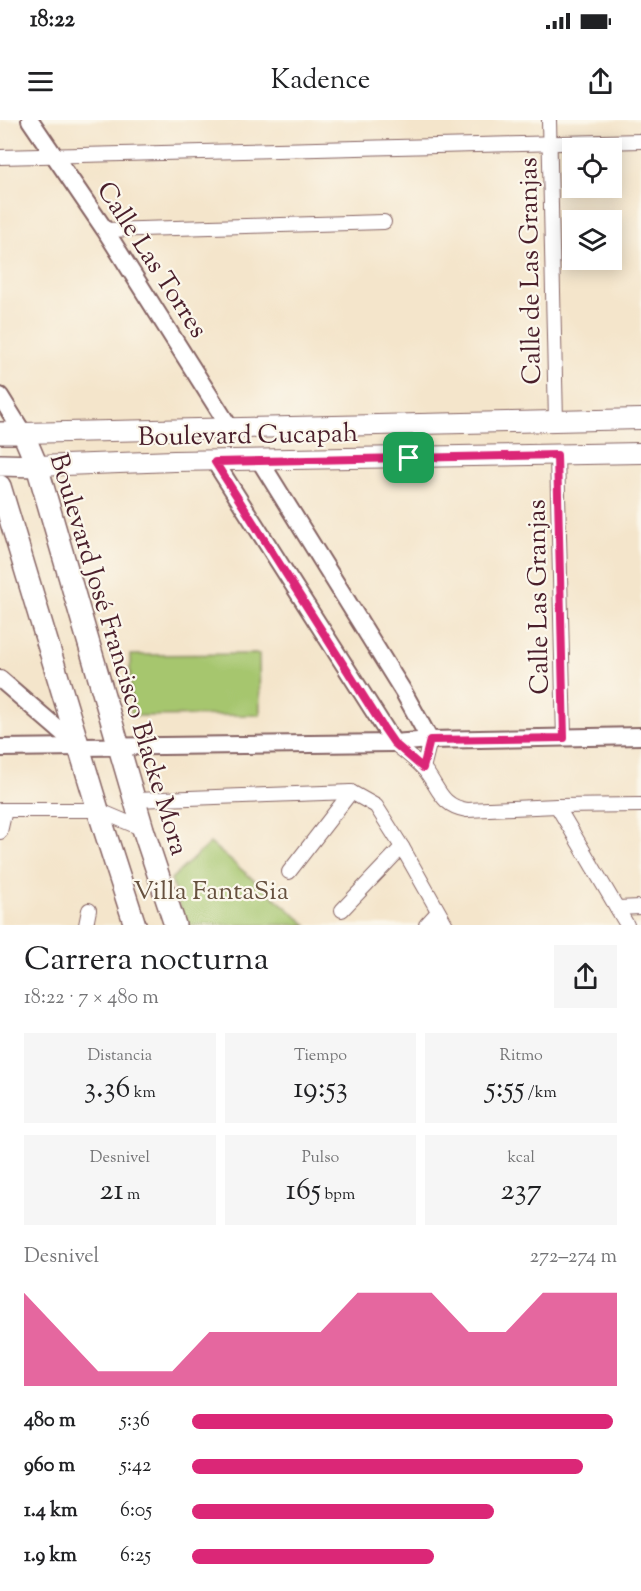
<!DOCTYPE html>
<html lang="es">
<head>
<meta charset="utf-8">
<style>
  :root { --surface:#fff; --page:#f6f6f6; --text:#202124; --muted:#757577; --accent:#db2777 }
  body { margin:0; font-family:"Sorts Mill Goudy",serif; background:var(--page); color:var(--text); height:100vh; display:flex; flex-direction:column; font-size:22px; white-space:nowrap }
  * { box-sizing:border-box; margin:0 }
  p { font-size:20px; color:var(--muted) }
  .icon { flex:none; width:33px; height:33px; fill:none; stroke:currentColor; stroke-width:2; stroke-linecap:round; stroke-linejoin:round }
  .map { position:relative; height:805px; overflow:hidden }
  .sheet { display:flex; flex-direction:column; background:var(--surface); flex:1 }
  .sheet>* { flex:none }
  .controls { position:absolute; left:562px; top:18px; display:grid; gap:12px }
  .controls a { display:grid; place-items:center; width:60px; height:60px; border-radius:0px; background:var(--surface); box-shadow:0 3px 15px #0003; font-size:30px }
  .pin { position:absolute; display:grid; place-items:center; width:51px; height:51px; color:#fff; margin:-26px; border-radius:12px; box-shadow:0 3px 9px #0006 }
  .round { display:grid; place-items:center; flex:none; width:63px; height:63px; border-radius:0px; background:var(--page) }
  .head { display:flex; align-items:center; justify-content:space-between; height:102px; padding:0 24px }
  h1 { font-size:33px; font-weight:600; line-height:45px }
  .stats { display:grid; grid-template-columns:repeat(3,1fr); gap:9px; height:102px; padding:6px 24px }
  .stats div { display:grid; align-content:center; border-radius:0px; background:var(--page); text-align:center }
  .stats b { font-size:30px; font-weight:600 }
  .stats small { font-size:16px; font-weight:400 }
  .stats p { font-size:16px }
  .chart { height:168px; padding:12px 24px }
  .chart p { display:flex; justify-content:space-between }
  .chart svg { width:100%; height:108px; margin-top:6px; fill:var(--accent); opacity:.7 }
  ul { padding:0 24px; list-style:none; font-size:20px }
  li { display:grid; grid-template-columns:96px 72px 1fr; align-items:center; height:45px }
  li i { height:15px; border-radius:8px; background:var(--accent) }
  .status { display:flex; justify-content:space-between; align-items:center; height:42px; padding:0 30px; background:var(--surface); direction:ltr }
  .status svg { height:16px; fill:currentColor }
  header { display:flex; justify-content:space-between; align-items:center; height:78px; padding:0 24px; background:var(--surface); font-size:27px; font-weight:600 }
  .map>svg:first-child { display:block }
</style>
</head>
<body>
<div class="status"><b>18:22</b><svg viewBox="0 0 49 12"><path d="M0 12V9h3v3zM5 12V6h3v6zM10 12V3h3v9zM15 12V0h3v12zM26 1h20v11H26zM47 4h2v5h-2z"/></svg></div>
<header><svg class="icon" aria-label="menu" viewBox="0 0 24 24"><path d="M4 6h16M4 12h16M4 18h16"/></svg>Kadence<svg class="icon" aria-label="share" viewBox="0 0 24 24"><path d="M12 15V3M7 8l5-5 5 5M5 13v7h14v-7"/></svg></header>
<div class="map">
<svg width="641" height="805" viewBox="0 0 641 805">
  <rect width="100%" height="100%" fill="#fbf7ec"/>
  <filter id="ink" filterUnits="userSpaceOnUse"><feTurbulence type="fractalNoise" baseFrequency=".0167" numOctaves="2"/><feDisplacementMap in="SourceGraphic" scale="12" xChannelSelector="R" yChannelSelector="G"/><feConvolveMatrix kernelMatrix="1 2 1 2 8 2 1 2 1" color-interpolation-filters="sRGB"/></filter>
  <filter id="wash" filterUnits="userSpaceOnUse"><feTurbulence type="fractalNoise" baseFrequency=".008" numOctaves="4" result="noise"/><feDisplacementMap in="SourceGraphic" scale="24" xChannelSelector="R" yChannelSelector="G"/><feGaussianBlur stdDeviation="1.35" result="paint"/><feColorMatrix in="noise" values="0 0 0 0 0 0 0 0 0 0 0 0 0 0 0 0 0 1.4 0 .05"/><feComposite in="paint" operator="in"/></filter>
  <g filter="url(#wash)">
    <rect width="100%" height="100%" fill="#f4e5cb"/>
    <g fill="#a6c66e" stroke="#78724c" stroke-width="1.5">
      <path d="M 259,534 L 260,595 L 131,596 L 130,535 Z"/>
      <path d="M 210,723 L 307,805 L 185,805 L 171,759 Z"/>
    </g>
  </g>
  <g filter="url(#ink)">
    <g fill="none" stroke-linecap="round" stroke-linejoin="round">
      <defs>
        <g id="minor">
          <path d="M 549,0 L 556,301"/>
          <path d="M 0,37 L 641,21"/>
          <path d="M 105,110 L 384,102"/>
          <path d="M 557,335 L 564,618"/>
          <path d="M 394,623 C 403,631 415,639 424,649 C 439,667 440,686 467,690 L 557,686 L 641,685"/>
          <path d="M 423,648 L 430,620"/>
          <path d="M 135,680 L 351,672 L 376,686 L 402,727 L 446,805"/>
          <path d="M 557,686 L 627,805"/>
          <path d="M 0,690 L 98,690 L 143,709"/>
          <path d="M 0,712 L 5,690"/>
          <path d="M 289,752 L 351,672"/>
          <path d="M 617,788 L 641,787"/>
          <path d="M 342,790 L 402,727"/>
          <path d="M 86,805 L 89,790"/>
          <path d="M 426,805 L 438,792"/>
        </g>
        <g id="tertiary">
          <path d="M 30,0 L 105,110 L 230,308"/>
          <path d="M 0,276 L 23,313"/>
          <path d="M 260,341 L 403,571 L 430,620"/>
          <path d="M 215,342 L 394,623"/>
          <path d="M 0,559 L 79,627"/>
          <path d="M 0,628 L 394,623 L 430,620 L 641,616"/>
        </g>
        <g id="secondary">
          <path d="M 23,313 L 641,299"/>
          <path d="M 37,346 L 174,341 L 641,333"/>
        </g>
        <g id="primary">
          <path d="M 0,313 L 23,313 L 37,346 L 143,709 L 175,805"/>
          <path d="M 0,345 L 37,346"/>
          <path d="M 0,366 L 98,690 L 135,805"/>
        </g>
      </defs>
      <use href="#minor" stroke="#866463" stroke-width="16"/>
      <use href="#tertiary" stroke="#866463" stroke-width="20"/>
      <use href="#secondary" stroke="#866463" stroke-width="22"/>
      <use href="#primary" stroke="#866463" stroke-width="24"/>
      <use href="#minor" stroke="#fff" stroke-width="14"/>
      <use href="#tertiary" stroke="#fff" stroke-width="16"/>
      <use href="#secondary" stroke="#fff" stroke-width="20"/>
      <use href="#primary" stroke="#fff" stroke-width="21"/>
    </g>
  </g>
  <g fill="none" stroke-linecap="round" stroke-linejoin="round" filter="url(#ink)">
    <defs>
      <path id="route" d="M 557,335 L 564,618 L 430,620 L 423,648 L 394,623 L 383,607 L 215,342 Z"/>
    </defs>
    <use href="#route" stroke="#fff" stroke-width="12"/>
    <use href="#route" stroke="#db2777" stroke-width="8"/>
  </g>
  <g text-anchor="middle" stroke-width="4.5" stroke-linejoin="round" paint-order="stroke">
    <g font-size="26" fill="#4a1f2b" stroke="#fbf7ec">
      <text transform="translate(153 139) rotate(57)" y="9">Calle Las Torres</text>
      <text transform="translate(529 151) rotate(-91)" y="9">Calle de Las Granjas</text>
      <text transform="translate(248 314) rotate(-1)" y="9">Boulevard Cucapah</text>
      <text transform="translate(537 477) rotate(-91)" y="9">Calle Las Granjas</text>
      <text transform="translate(120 534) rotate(73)" y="9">Boulevard José Francisco Blacke Mora</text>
    </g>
    <g font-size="26" fill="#66513f" stroke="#fbf7ec">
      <text x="211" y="779">Villa FantaSia</text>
    </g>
  </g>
</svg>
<div class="controls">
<a><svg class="icon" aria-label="locate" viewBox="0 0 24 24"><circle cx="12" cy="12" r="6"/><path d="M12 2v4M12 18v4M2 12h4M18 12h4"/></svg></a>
<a><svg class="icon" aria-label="layers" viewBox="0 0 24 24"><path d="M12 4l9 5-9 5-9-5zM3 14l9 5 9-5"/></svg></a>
</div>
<div class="pin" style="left:409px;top:338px;background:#1e9e55"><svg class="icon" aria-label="arrive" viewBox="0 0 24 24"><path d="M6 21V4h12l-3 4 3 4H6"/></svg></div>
</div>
<section class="sheet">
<div class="head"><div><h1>Carrera nocturna</h1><p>18:22 · 7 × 480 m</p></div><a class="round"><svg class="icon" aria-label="share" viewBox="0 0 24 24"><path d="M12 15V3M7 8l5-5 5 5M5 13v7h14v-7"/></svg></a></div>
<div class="stats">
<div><p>Distancia</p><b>3.36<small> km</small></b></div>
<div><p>Tiempo</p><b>19:53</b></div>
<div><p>Ritmo</p><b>5:55<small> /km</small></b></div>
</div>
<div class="stats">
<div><p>Desnivel</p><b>21<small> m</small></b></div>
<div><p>Pulso</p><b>165<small> bpm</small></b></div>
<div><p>kcal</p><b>237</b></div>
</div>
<div class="chart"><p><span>Desnivel</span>272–274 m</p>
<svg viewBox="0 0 160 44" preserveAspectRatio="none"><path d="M0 44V6L10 22L20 38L30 38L40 38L50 22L60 22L70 22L80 22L90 6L100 6L110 6L120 22L130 22L140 6L150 6L160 6V44z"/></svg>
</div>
<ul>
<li><b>480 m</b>5:36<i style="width:99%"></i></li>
<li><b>960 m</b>5:42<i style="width:92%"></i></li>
<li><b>1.4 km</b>6:05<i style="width:71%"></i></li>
<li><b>1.9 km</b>6:25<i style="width:57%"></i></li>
</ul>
</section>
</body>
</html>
